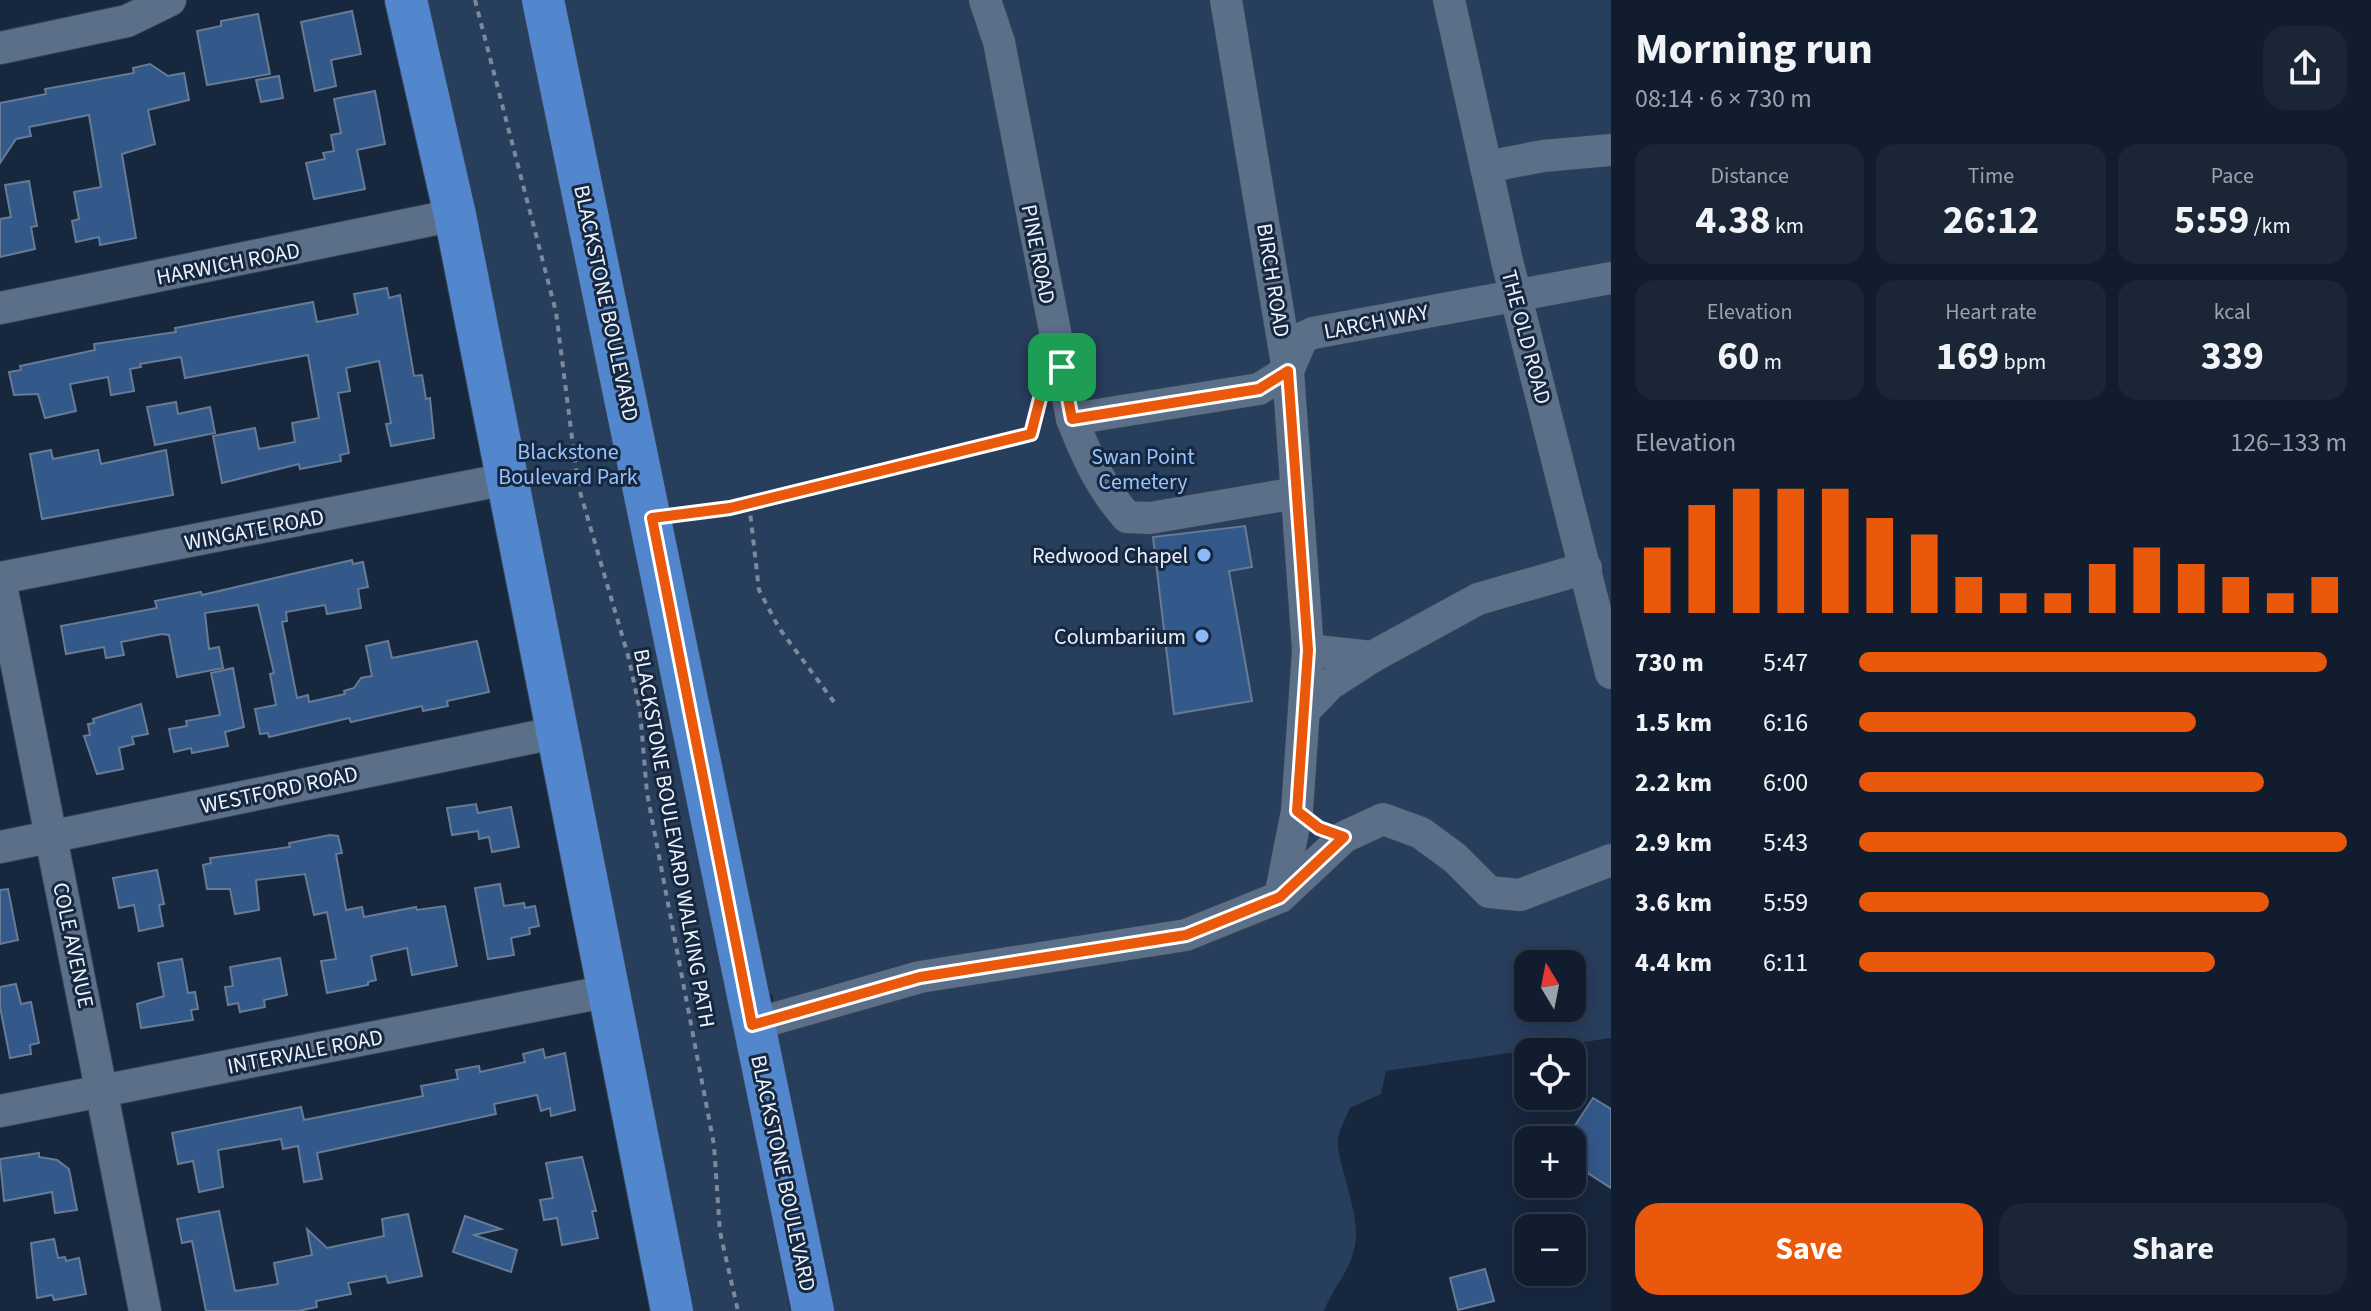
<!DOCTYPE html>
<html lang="en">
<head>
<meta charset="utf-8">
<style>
  :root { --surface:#111d2e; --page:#1a2636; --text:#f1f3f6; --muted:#9ca2aa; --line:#303b4a; --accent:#ea580c }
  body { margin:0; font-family:"Source Sans 3",sans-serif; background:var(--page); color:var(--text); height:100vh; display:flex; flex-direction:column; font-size:30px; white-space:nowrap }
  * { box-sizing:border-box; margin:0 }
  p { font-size:26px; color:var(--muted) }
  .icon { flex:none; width:44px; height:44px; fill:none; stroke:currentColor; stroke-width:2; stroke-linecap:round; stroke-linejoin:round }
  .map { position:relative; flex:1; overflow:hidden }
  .panel { display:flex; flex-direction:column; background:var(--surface); width:760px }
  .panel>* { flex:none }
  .needle { width:52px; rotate:350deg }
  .buttons { position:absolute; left:1514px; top:950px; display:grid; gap:16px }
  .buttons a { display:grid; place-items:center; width:72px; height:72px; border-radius:16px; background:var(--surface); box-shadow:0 4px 20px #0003,0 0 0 2px var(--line); font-size:40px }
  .pin { position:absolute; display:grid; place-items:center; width:68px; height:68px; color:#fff; margin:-34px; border-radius:16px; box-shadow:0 4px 12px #0006 }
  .round { display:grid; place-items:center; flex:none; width:84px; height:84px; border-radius:24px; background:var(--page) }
  .headline { display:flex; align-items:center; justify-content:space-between; height:136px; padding:0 24px }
  h1 { font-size:44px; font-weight:700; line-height:60px }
  .stats { display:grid; grid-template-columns:repeat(3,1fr); gap:12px; height:136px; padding:8px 24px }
  .stats div { display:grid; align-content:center; border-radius:20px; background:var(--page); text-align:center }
  .stats b { font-size:40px; font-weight:700 }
  .stats small { font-size:22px; font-weight:400 }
  .stats p { font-size:22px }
  .chart { height:224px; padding:16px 24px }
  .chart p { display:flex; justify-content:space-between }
  .chart svg { width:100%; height:144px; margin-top:8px; stroke:var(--accent); stroke-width:6 }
  .primary-button { display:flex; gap:16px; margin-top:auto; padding:16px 24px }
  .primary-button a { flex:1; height:92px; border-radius:24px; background:var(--accent); color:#fff; font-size:32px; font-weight:700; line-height:92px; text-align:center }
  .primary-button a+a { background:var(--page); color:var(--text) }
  ul { padding:0 24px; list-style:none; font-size:26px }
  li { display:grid; grid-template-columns:128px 96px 1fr; align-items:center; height:60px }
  li i { height:20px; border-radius:10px; background:var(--accent) }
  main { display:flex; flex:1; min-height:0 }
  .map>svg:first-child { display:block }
</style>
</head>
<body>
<main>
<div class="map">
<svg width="1611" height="1311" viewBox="0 0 1611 1311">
  <rect width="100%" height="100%" fill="#17273e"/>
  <g fill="#283e5d" fill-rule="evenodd">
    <path d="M 423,0 L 524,0 L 670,698 L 790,1311 L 687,1311 Z"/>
    <path d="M 548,0 L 1611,0 L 1611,1038 L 1386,1071 L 1381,1094 L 1350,1108 C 1346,1117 1340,1128 1338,1138 C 1335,1156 1358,1208 1356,1237 C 1353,1271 1335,1282 1324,1311 L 815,1311 L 757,1038 L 779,1027 L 772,994 L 752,998 ZM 1528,964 L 1572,964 L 1572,1008 L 1528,1008 Z"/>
  </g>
  <g fill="#33588a" stroke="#677b95" stroke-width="2">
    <path d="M 352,11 L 361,54 L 331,60 L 336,86 L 315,91 L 301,22 Z"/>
    <path d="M 258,14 L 270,74 L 207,85 L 197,31 L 221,26 L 221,21 Z"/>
    <path d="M 150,64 L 168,76 L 184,73 L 189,100 L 148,110 L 155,144 L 122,154 L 136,238 L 100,245 L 99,237 L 76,242 L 72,221 L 79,219 L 74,192 L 101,187 L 89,115 L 29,127 L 31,136 L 16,139 L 0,163 L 0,103 L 46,94 L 45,89 L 134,73 L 133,68 Z"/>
    <path d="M 279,76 L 283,98 L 261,102 L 256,80 Z"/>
    <path d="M 375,91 L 385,144 L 357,150 L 365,189 L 314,199 L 306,163 L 325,159 L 323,153 L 334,151 L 331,135 L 341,133 L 334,99 Z"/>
    <path d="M 29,181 L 37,226 L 31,227 L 35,249 L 0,257 L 0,219 L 11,217 L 5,185 Z"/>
    <path d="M 387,288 L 389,298 L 400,295 L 414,376 L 422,375 L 426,399 L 430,398 L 434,438 L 391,446 L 386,424 L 391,423 L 379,361 L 346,368 L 350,391 L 338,393 L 349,453 L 340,455 L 341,461 L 300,469 L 299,464 L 222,483 L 213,436 L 255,428 L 259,449 L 295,442 L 292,423 L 319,418 L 308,355 L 185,378 L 181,357 L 140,364 L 141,367 L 130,369 L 134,391 L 111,395 L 108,377 L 70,384 L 76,411 L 45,418 L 38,394 L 14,395 L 9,372 L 21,370 L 20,366 L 95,350 L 94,344 L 176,332 L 175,328 L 313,302 L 317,322 L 358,314 L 354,294 Z"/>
    <path d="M 176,402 L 178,414 L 210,407 L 215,433 L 155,445 L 147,407 Z"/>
    <path d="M 51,450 L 53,459 L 98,450 L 101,464 L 166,450 L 173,495 L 42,519 L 30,454 Z"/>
    <path d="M 1245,526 L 1252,567 L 1229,571 L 1252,701 L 1174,714 L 1153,537 Z"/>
    <path d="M 352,560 L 353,564 L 363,562 L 368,587 L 358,589 L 361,608 L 327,614 L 325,605 L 286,612 L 287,621 L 282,622 L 297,698 L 308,695 L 309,702 L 345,694 L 344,691 L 354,688 L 361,678 L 372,676 L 366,646 L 388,641 L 392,658 L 477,641 L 489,692 L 447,701 L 448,706 L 423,711 L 422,706 L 351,722 L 349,718 L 269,737 L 268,733 L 260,734 L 255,709 L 276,705 L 270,674 L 274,673 L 258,605 L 205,613 L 209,649 L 219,647 L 223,668 L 177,677 L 169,635 L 162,634 L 121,642 L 124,655 L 106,658 L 104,647 L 66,654 L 61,626 L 157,608 L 155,601 L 201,592 L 202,595 Z"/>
    <path d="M 233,668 L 244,727 L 225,732 L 228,746 L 192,753 L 191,748 L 174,752 L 169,729 L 187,726 L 186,721 L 220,715 L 211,673 Z"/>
    <path d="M 141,704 L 148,734 L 132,737 L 134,744 L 119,748 L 123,769 L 97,774 L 84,736 L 90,735 L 88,724 L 94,723 L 93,719 Z"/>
    <path d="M 476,804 L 478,813 L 511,807 L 519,847 L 492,852 L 489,837 L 479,839 L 478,831 L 452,835 L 447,808 Z"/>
    <path d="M 330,835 L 338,836 L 342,853 L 336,854 L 346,910 L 362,907 L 364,917 L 416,907 L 417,910 L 445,906 L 457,966 L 412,975 L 407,948 L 371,956 L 376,980 L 368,982 L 368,985 L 327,993 L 321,961 L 336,959 L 327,912 L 314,915 L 305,874 L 256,880 L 259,910 L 235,914 L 230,889 L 207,889 L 203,865 L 211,863 L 210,858 L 290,847 L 289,843 Z"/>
    <path d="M 157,870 L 164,904 L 159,905 L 163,926 L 139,931 L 134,905 L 119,908 L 113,878 Z"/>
    <path d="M 500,884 L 504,906 L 524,903 L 525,908 L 535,906 L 539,926 L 529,928 L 530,934 L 511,938 L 514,955 L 488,959 L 475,888 Z"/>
    <path d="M 8,889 L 18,940 L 0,944 L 0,890 Z"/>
    <path d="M 280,958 L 287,995 L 264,1000 L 265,1007 L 240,1012 L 238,1003 L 228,1005 L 225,987 L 233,986 L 230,967 Z"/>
    <path d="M 182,959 L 188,993 L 195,992 L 198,1009 L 191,1010 L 193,1020 L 141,1028 L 137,1004 L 164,996 L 158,963 Z"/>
    <path d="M 16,984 L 21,1004 L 31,1002 L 39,1043 L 30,1045 L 31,1054 L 10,1058 L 0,1007 L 0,987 Z"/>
    <path d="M 543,1049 L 545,1058 L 565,1053 L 575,1110 L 551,1116 L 550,1108 L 541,1111 L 537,1095 L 494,1104 L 496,1114 L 317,1153 L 322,1179 L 304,1182 L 298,1146 L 283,1149 L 281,1139 L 218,1150 L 223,1187 L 199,1192 L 193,1161 L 178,1164 L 172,1133 L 301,1107 L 304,1120 L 423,1096 L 421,1086 L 458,1079 L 456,1070 L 479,1066 L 480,1072 L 525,1062 L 523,1054 Z"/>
    <path d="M 1593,1098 L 1611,1109 L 1611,1188 L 1572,1163 L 1572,1130 Z"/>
    <path d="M 39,1153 L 39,1157 L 57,1160 L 69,1169 L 77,1210 L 55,1213 L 52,1192 L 4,1201 L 0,1159 Z"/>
    <path d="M 582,1157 L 596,1211 L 592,1211 L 598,1238 L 562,1245 L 557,1218 L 544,1220 L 540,1200 L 553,1198 L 546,1163 Z"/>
    <path d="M 219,1211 L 235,1291 L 278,1284 L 274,1263 L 312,1255 L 307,1229 L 327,1248 L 384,1236 L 382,1219 L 408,1214 L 422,1276 L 388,1283 L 386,1276 L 348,1283 L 351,1294 L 316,1301 L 317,1307 L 298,1311 L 206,1311 L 192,1241 L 182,1243 L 177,1219 Z"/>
    <path d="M 465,1216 L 501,1229 L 474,1235 L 517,1250 L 511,1272 L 453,1252 Z"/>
    <path d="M 54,1239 L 58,1258 L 65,1257 L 66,1261 L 79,1258 L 86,1294 L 54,1300 L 52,1295 L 37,1298 L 31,1243 Z"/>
    <path d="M 1485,1269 L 1494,1301 L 1458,1310 L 1450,1278 Z"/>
  </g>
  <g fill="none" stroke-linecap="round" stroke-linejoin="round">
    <defs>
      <g id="minor">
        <path d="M 985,0 L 999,42 L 1072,419 C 1086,455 1101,488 1127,517 L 1150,518 L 1296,493"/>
        <path d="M 1226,0 L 1288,371 L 1308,650 L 1297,811 L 1280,897"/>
        <path d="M 1449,0 L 1507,261 L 1611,673"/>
        <path d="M 0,48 L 127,21 L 170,0"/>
        <path d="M 1486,167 L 1543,156 L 1611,150"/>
        <path d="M 0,308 L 455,215"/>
        <path d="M 1072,419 L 1259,389 L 1288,371 L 1302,338 L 1313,333 L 1611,278"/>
        <path d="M 0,578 L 507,479"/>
        <path d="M 0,580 L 145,1311"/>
        <path d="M 1308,650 L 1372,657 L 1478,599 L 1586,568"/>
        <path d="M 1306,709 L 1330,684 L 1372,657"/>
        <path d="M 0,847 L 559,732"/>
        <path d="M 752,1025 L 920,977 L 1186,935 L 1280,897 L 1344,837 L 1383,819 L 1421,833 L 1455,858 L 1489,892 L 1520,895 L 1611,860"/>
        <path d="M 0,1111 L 609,991"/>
      </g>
      <g id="major">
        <path d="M 406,0 L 455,215 L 672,1311"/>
        <path d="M 543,0 L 813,1311"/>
      </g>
    </defs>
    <use href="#minor" stroke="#364154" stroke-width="34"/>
    <use href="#major" stroke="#364154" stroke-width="44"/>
    <g stroke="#7d899b" stroke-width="4" stroke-dasharray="6 6" stroke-linecap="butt">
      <path d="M 475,0 L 556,312 L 578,485 L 629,659 L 640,711 L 647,793 L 714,1145 L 720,1232 L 738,1311"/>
      <path d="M 681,515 L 749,503"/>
      <path d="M 834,702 L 779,628 L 759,590 L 749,503 L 1031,434 L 1041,401"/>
    </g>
    <use href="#minor" stroke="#5c6f89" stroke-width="32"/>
    <use href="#major" stroke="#5287cd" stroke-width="42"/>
  </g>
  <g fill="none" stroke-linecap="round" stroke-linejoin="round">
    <defs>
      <path id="route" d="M 1062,367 L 1072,419 L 1259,389 L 1288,371 L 1308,650 L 1297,811 L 1319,828 L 1344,837 L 1280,897 L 1186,935 L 920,977 L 752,1025 L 652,518 L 730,508 L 1031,434 L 1047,371 Z"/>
    </defs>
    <use href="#route" stroke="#fff" stroke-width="16"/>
    <use href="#route" stroke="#ea580c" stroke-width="10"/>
  </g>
  <g fill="#8abafc" stroke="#17273e" stroke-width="3">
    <circle cx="1204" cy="555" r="8"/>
    <circle cx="1202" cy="636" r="8"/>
  </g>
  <g text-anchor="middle" stroke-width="6" stroke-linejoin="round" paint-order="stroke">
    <g font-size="22" fill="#eaf3ff" stroke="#17273e">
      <text transform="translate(1039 254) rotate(79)" y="8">PINE ROAD</text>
      <text transform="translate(228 263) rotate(-11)" y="8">HARWICH ROAD</text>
      <text transform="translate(1274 280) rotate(81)" y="8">BIRCH ROAD</text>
      <text transform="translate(607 303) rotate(78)" y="8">BLACKSTONE BOULEVARD</text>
      <text transform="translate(1376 321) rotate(-11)" y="8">LARCH WAY</text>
      <text transform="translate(1527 337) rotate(75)" y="8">THE OLD ROAD</text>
      <text transform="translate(254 529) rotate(-11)" y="8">WINGATE ROAD</text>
      <text transform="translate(279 789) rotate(-12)" y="8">WESTFORD ROAD</text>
      <text transform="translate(675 838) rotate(80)" y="8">BLACKSTONE BOULEVARD WALKING PATH</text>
      <text transform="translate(74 945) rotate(78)" y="8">COLE AVENUE</text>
      <text transform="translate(305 1051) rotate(-11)" y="8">INTERVALE ROAD</text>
      <text transform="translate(784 1173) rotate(78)" y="8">BLACKSTONE BOULEVARD</text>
    </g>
    <g font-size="22" fill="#96c2fe" stroke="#17273e">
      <text x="568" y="459">Blackstone<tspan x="568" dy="25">Boulevard Park</tspan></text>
      <text x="1143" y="464">Swan Point<tspan x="1143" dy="25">Cemetery</tspan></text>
    </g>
    <g font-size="22" fill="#eaf3ff" stroke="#17273e" text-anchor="end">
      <text x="1188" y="563">Redwood Chapel</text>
      <text x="1186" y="644">Columbariium</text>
    </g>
  </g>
</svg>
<div class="buttons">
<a><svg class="needle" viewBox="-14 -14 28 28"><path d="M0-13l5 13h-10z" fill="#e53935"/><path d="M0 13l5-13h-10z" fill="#9ca2aa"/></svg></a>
<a><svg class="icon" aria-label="locate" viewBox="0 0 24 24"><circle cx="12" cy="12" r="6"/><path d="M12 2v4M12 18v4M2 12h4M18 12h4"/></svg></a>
<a>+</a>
<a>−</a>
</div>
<div class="pin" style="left:1062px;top:367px;background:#1e9e55"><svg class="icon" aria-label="arrive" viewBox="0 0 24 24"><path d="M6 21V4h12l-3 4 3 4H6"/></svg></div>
</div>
<section class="panel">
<div class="headline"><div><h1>Morning run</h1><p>08:14 · 6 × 730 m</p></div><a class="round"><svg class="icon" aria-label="share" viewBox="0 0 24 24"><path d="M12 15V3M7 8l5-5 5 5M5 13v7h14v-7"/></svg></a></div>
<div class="stats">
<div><p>Distance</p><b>4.38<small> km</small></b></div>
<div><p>Time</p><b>26:12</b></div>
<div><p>Pace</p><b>5:59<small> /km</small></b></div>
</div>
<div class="stats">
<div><p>Elevation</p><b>60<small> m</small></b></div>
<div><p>Heart rate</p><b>169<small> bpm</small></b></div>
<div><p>kcal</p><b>339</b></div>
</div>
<div class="chart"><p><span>Elevation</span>126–133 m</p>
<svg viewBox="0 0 160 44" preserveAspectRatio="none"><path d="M5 44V24M15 44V11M25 44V6M35 44V6M45 44V6M55 44V15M65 44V20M75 44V33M85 44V38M95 44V38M105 44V29M115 44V24M125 44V29M135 44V33M145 44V38M155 44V33"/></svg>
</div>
<ul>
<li><b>730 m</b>5:47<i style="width:96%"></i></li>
<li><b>1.5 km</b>6:16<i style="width:69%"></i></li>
<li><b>2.2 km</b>6:00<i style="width:83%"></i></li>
<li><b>2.9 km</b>5:43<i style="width:100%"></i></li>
<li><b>3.6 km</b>5:59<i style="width:84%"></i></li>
<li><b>4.4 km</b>6:11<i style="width:73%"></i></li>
</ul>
<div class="primary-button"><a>Save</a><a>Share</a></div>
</section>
</main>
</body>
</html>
